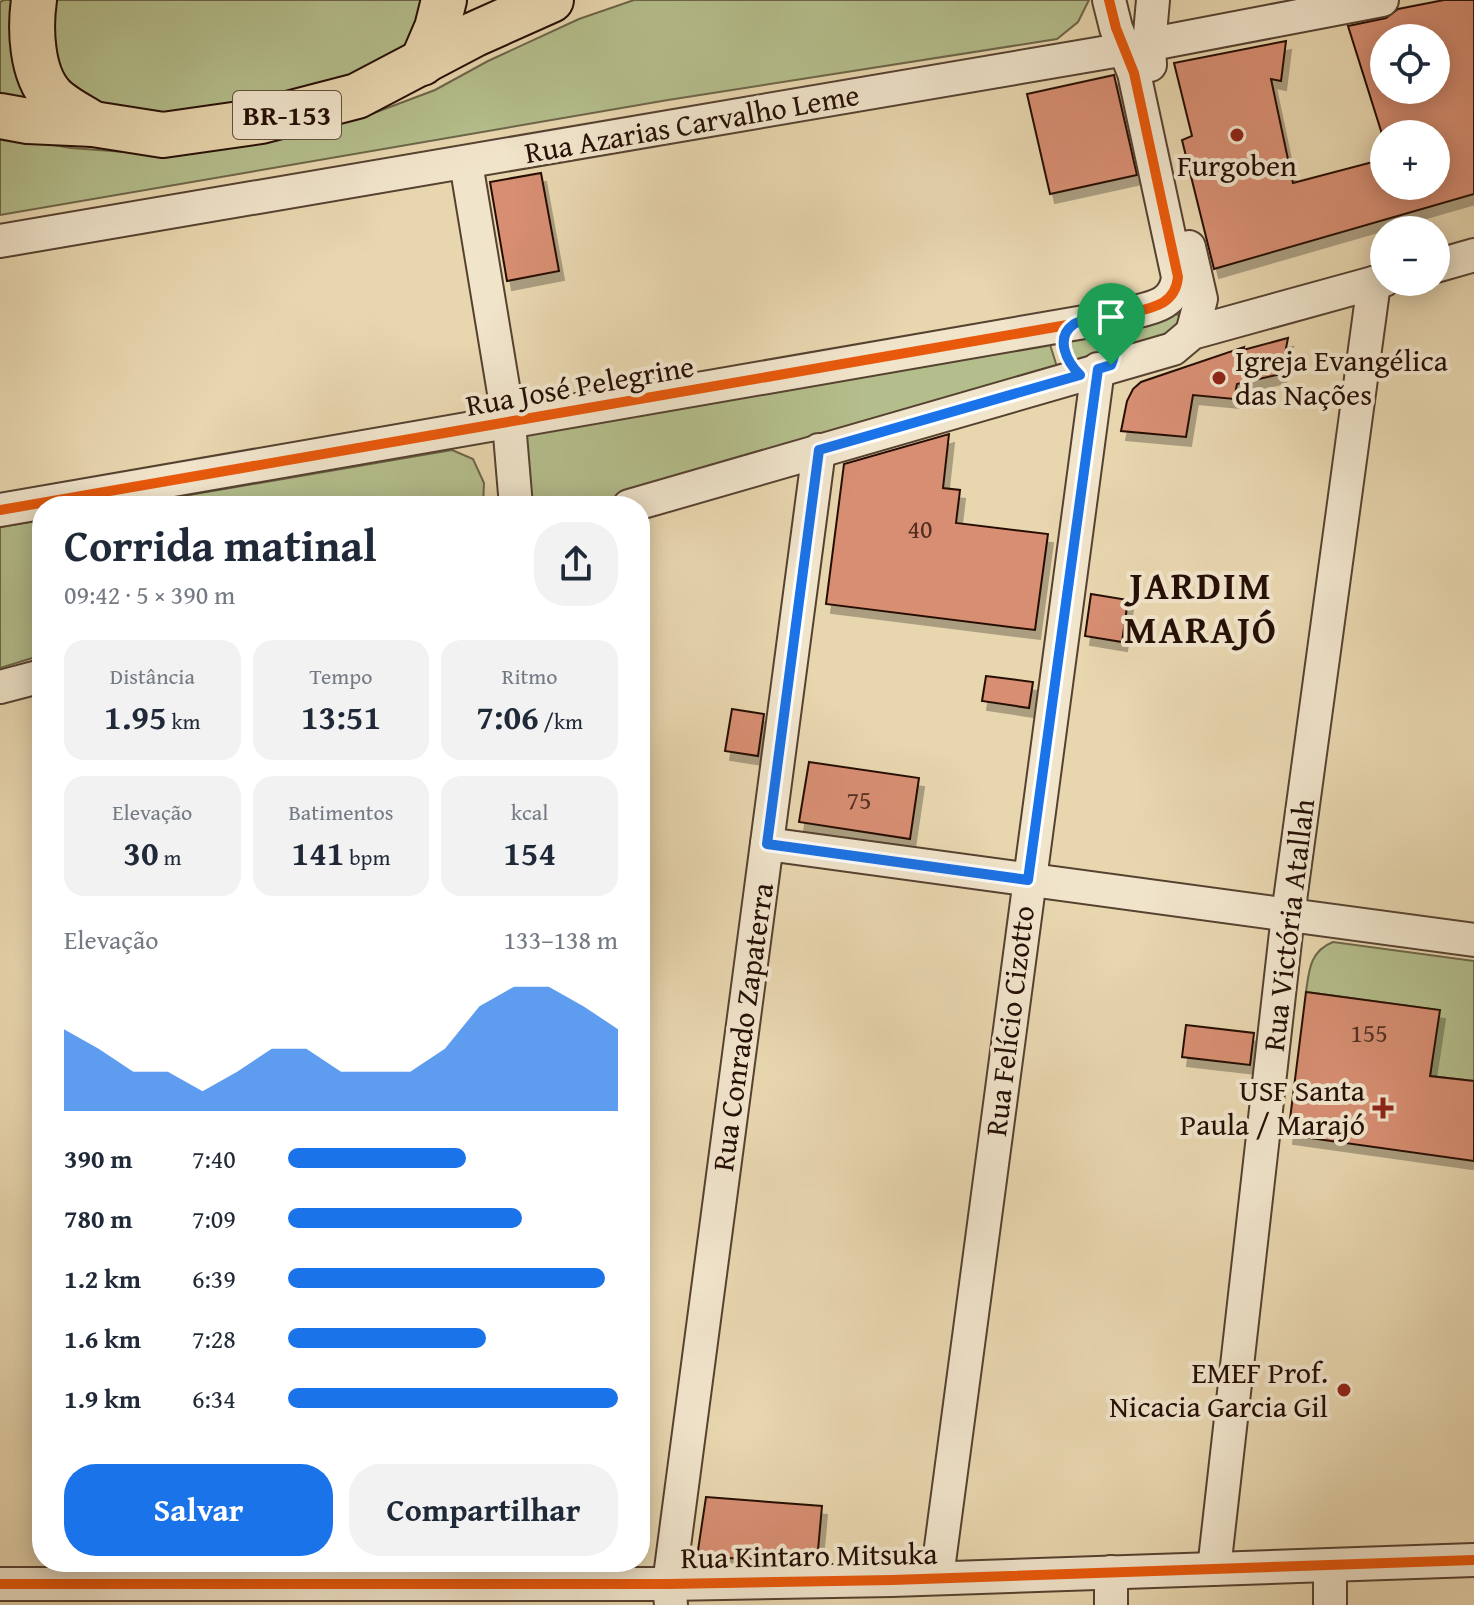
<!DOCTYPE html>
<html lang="pt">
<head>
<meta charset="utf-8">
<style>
  :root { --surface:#fff; --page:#f2f2f3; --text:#1f2937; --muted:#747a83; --accent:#1a73e8 }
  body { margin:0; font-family:"Gentium Book Plus",serif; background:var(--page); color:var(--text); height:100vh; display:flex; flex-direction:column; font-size:30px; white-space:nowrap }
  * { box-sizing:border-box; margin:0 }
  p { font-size:26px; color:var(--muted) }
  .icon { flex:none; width:44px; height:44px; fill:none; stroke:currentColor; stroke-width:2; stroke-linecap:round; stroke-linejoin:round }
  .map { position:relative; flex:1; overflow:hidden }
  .details { position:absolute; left:32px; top:496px; width:618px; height:1076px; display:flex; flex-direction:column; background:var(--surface); border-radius:32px; box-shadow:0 4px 20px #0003 }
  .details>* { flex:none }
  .buttons { position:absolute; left:1370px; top:24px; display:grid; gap:16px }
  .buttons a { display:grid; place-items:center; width:80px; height:80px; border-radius:50%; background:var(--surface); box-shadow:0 4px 20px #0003; font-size:40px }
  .pin { position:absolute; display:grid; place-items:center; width:68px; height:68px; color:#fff; margin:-82px -34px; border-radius:50% 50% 50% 0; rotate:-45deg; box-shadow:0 0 8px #0007 }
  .pin .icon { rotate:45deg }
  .round { display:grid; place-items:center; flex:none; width:84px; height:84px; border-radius:32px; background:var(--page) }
  .headline { display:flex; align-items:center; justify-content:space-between; height:136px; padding:0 32px }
  h1 { font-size:44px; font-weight:700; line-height:60px }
  .stats { display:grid; grid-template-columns:repeat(3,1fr); gap:12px; height:136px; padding:8px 32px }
  .stats div { display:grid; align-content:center; border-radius:20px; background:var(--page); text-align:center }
  .stats b { font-size:34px; font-weight:700 }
  .stats small { font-size:22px; font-weight:400 }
  .stats p { font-size:22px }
  .chart { height:224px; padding:16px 32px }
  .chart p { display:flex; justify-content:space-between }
  .chart svg { width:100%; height:144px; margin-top:8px; fill:var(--accent); opacity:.7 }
  .action { display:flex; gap:16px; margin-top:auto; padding:16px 32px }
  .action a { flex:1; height:92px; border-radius:32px; background:var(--accent); color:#fff; font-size:32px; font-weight:700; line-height:92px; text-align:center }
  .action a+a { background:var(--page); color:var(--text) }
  ul { padding:0 32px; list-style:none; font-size:26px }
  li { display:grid; grid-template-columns:128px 96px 1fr; align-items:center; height:60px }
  li i { height:20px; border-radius:10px; background:var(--accent) }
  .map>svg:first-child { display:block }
</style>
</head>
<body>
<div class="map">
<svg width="1474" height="1605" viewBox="0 0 1474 1605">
  <defs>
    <filter id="shadow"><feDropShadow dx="5" dy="9" stdDeviation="0" flood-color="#0004"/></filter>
  </defs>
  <rect width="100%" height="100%" fill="#e8d6af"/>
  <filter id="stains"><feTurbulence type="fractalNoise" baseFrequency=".0025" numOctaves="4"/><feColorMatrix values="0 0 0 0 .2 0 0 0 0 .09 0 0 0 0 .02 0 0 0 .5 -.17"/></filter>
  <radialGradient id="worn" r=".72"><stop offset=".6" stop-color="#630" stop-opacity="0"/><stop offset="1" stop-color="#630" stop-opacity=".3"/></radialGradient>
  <g fill="#b4be8c" stroke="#6d6649" stroke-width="2">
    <path d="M 4,0 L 23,0 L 46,109 L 0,102 L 0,2 Z"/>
    <path d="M 42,0 L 431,0 L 408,53 L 341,86 L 164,117 L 62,95 Z"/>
    <path d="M 634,0 L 1089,0 L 1078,22 L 1057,39 L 668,100 L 0,215 L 0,136 L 71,148 L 166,155 L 268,141 L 358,119 L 435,90 L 488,61 L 579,19 Z"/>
    <path d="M 1167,309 L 1180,316 L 1184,331 L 1122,355 L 1124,338 L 1116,323 Z"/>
    <path d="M 1108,333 L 1110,339 L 1110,352 L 1076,361 L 1072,355 L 1069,341 Z"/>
    <path d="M 1048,338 L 1057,367 L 584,506 L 528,506 L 520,440 L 529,434 Z"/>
    <path d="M 452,450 L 473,459 L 484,483 L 483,506 L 125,506 Z"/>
    <path d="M 42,520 L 42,655 L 0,668 L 0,527 Z"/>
    <path d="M 1333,942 L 1474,961 L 1474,1081 L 1430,1076 L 1439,1010 L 1306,992 C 1309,970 1310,951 1333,942 Z"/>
  </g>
  <g fill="#d78e72" stroke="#260f06" stroke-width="2" fill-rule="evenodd" filter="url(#shadow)">
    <path d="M 1444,0 L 1474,0 L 1474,194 L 1214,269 L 1182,140 L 1192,136 L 1174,63 L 1286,41 L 1281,81 L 1271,79 L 1293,183 L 1384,159 L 1384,186 L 1436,186 L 1436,134 L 1382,134 L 1348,26 L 1386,18 L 1398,9 ZM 1384,38 L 1436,38 L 1436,90 L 1384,90 Z"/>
    <path d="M 1114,75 L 1137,175 L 1050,194 L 1027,94 Z"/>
    <path d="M 541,173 L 559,271 L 507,281 L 490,182 Z"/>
    <path d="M 1288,338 L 1281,374 L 1237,384 L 1234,399 L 1193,395 L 1186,437 L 1121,431 L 1127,401 L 1133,389 L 1141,382 L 1244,347 L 1243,350 Z"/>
    <path d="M 949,434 L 943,488 L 960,490 L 956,523 L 1048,534 L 1035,630 L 826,604 L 844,464 Z"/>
    <path d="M 1091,594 L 1128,600 L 1122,642 L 1085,636 Z"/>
    <path d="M 986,676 L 1033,682 L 1029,708 L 982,701 Z"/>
    <path d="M 732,709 L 764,714 L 758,756 L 725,751 Z"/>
    <path d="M 809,762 L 919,778 L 910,839 L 799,822 Z"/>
    <path d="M 1306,992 L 1440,1010 L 1430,1076 L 1474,1081 L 1474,1161 L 1288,1135 Z"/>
    <path d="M 1186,1025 L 1254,1033 L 1250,1065 L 1182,1057 Z"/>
    <path d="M 706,1497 L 822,1506 L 817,1561 L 697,1557 Z"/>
  </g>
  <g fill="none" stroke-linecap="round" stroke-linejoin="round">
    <defs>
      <g id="minor">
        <path d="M 1150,65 L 1149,45 L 1153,0"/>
        <path d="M 466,163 L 509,423 L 516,506"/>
        <path d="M 0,241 L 1126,49 L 1382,0"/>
        <path d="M 1189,247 L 1201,299 L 1192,333"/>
        <path d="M 1436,266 L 1474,255"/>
        <path d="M 629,506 L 1173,349 L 1192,333 L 1384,280"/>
        <path d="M 0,510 L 1119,316 C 1145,308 1175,309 1178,277 L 1134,73 L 1116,28 L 1109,0"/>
        <path d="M 0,687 L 42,676"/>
        <path d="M 767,844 L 1474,940"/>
        <path d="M 1330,1566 L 1330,1605"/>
        <path d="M 1214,1569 L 1288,915 L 1374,283"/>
        <path d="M 1111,1572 L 1111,1605"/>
        <path d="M 937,1577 L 1098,369"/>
        <path d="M 0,1584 L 669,1584 L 892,1580 L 1474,1560"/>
        <path d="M 671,1605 L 669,1584 L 819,450"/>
      </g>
      <g id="highway">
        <path d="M 34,0 C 30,28 31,73 52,96 C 62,107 81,116 93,124"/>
        <path d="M 422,63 L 437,28 L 444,0"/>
        <path d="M 0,116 L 28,121 L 93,124 L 163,135 L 261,121 L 357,96 L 475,34 L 551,0"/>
      </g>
    </defs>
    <use href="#minor" stroke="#564130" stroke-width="36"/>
    <use href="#highway" stroke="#260f06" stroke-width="48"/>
    <use href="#minor" stroke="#f0e4cb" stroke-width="32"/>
    <use href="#highway" stroke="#e8d6af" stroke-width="44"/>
    <defs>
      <g id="cycleway">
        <path d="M 0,510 L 1119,316 C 1145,308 1175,309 1178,277 L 1134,73 L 1116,28 L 1109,0"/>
        <path d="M 0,1584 L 669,1584 L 892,1580 L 1474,1560"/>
      </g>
    </defs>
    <use href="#cycleway" stroke="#f0e4cb" stroke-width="15"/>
    <use href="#cycleway" stroke="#e8590c" stroke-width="10"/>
  </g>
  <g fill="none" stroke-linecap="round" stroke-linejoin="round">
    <defs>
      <path id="route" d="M 1099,319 C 1114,333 1119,346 1111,365 L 1098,369 L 1028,880 L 767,844 L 819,450 L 1080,375 C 1067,362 1054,338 1074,324 C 1081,320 1091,320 1099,319 Z"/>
    </defs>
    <use href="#route" stroke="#fff" stroke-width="16"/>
    <use href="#route" stroke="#1a73e8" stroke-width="10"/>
  </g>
  <g fill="#8f2418" stroke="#f0e4cb" stroke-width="3">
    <circle cx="1237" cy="135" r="8"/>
    <circle cx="1219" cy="378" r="8"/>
    <path d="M1379 1096h8v8h8v8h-8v8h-8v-8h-8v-8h8z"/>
    <circle cx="1344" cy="1390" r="8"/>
  </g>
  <g text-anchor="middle" stroke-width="8" stroke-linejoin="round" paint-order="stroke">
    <g font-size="26" fill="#522f21">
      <text x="920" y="538">40</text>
      <text x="859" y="809">75</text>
      <text x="1369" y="1042">155</text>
    </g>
    <rect fill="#f0e4cb" stroke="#634f41" stroke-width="2" x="233" y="91" width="108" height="48" rx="6"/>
    <g font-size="28" font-weight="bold" fill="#260f06">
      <text x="287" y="125">BR-153</text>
    </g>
    <g font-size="30" fill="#260f06" stroke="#f0e4cb">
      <text transform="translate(692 124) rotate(-10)" y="10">Rua Azarias Carvalho Leme</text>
      <text transform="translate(580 386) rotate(-10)" y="10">Rua José Pelegrine</text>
      <text transform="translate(1289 925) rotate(-83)" y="10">Rua Victória Atallah</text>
      <text transform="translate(1010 1021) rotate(-83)" y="10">Rua Felício Cizotto</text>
      <text transform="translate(743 1027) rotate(-82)" y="10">Rua Conrado Zapaterra</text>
      <text transform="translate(809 1556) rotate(-1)" y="10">Rua Kintaro Mitsuka</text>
    </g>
    <g font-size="30" fill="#260f06" stroke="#f0e4cb" text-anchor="end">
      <text x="1237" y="176" text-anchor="middle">Furgoben</text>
      <text x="1235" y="371" text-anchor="start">Igreja Evangélica<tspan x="1235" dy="34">das Nações</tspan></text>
      <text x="1365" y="1101">USF Santa<tspan x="1365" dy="34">Paula / Marajó</tspan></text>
      <text x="1328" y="1383">EMEF Prof.<tspan x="1328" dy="34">Nicacia Garcia Gil</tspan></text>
    </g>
    <g font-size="38" font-weight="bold" letter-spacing="2" fill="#260f06" stroke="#f0e4cb">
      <text x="1201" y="599">JARDIM<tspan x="1201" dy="44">MARAJÓ</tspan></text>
    </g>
  </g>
  <rect width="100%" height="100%" filter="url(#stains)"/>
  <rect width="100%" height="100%" fill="url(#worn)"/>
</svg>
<div class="buttons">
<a><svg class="icon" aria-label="locate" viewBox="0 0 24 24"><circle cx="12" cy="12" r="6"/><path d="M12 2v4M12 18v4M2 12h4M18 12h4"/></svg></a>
<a>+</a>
<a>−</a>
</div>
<div class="pin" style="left:1111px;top:365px;background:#1e9e55"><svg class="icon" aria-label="arrive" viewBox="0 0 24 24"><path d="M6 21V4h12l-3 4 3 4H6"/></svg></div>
<section class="details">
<div class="headline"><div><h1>Corrida matinal</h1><p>09:42 · 5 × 390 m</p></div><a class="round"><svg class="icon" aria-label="share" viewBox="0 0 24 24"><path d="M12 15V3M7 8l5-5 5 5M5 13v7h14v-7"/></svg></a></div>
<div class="stats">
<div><p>Distância</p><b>1.95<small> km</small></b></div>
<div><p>Tempo</p><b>13:51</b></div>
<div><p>Ritmo</p><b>7:06<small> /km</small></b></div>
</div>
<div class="stats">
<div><p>Elevação</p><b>30<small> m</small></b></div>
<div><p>Batimentos</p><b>141<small> bpm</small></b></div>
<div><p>kcal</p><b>154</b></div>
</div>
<div class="chart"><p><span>Elevação</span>133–138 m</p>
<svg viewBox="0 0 160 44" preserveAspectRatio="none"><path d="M0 44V19L10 25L20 32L30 32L40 38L50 32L60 25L70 25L80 32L90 32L100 32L110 25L120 12L130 6L140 6L150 12L160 19V44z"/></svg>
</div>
<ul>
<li><b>390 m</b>7:40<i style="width:54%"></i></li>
<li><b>780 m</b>7:09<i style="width:71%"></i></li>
<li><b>1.2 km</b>6:39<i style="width:96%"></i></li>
<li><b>1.6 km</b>7:28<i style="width:60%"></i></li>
<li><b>1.9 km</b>6:34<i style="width:100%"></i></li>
</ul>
<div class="action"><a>Salvar</a><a>Compartilhar</a></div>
</section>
</div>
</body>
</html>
